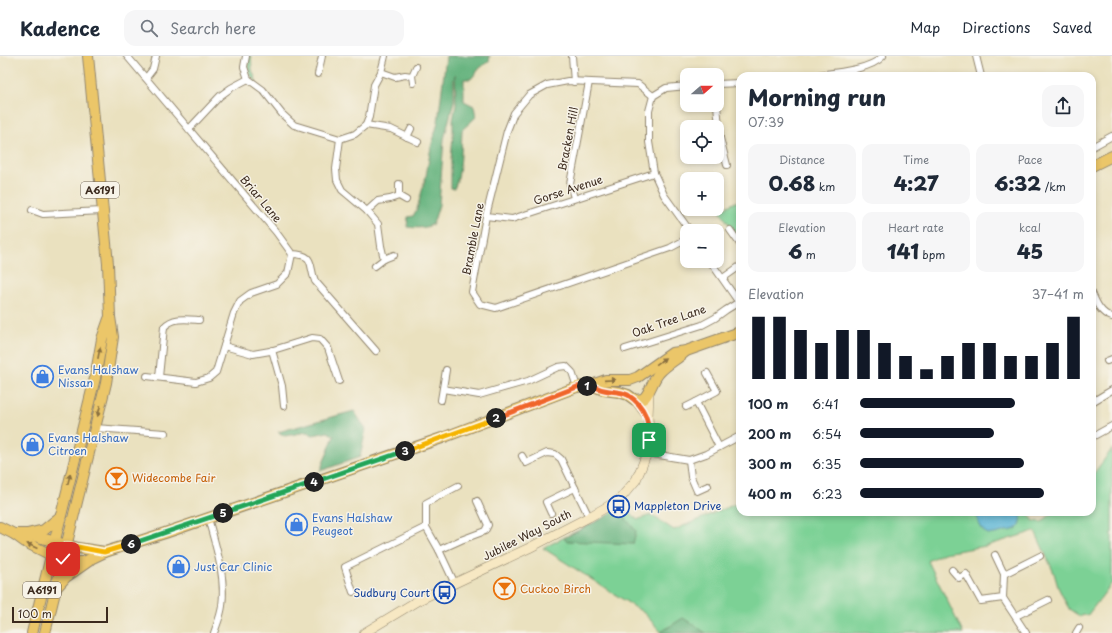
<!DOCTYPE html>
<html lang="en">
<head>
<meta charset="utf-8">
<style>
  :root { --surface:#fff; --page:#f6f6f7; --text:#1f2937; --muted:#747a83; --line:#e0e1e3; --accent:#111827 }
  body { margin:0; font-family:"Playpen Sans",sans-serif; background:var(--page); color:var(--text); height:100vh; display:flex; flex-direction:column; font-size:15px; white-space:nowrap }
  * { box-sizing:border-box; margin:0 }
  p { font-size:13px; color:var(--muted) }
  .icon { flex:none; width:22px; height:22px; fill:none; stroke:currentColor; stroke-width:2; stroke-linecap:round; stroke-linejoin:round }
  .map { position:relative; flex:1; overflow:hidden }
  .drawer { position:absolute; left:736px; top:16px; width:360px; height:444px; display:flex; flex-direction:column; background:var(--surface); border-radius:12px; box-shadow:0 2px 6px #0003 }
  .drawer>* { flex:none }
  .needle { width:26px; rotate:70deg }
  .tools { position:absolute; left:680px; top:12px; display:grid; gap:8px }
  .tools a { display:grid; place-items:center; width:44px; height:44px; border-radius:8px; background:var(--surface); box-shadow:0 2px 6px #0003; font-size:20px }
  .scale { position:absolute; left:12px; bottom:10px; width:96px; box-sizing:border-box; padding-left:4px; border:2px solid #3b2a1e; border-top:0; font-size:11px; line-height:14px; white-space:nowrap; color:#3b2a1e; -webkit-text-stroke:3px #f7f3e8; paint-order:stroke }
  .pin { position:absolute; display:grid; place-items:center; width:34px; height:34px; color:#fff; margin:-17px; border-radius:8px; box-shadow:0 2px 6px #0006 }
  .km { position:absolute; width:20px; height:20px; margin:-10px; border-radius:50%; background:#222; color:#fff; font-size:11px; line-height:20px; text-align:center }
  .round { display:grid; place-items:center; flex:none; width:42px; height:42px; border-radius:12px; background:var(--page) }
  .summary { display:flex; align-items:center; justify-content:space-between; height:68px; padding:0 12px }
  h1 { font-size:22px; font-weight:800; line-height:30px }
  .stats { display:grid; grid-template-columns:repeat(3,1fr); gap:6px; height:68px; padding:4px 12px }
  .stats div { display:grid; align-content:center; border-radius:10px; background:var(--page); text-align:center }
  .stats b { font-size:20px; font-weight:800 }
  .stats small { font-size:11px; font-weight:400 }
  .stats p { font-size:11px }
  .chart { height:112px; padding:8px 12px }
  .chart p { display:flex; justify-content:space-between }
  .chart svg { width:100%; height:72px; margin-top:4px; stroke:var(--accent); stroke-width:6 }
  ul { padding:0 12px; list-style:none; font-size:13px }
  li { display:grid; grid-template-columns:64px 48px 1fr; align-items:center; height:30px }
  li i { height:10px; border-radius:5px; background:var(--accent) }
  header { display:flex; align-items:center; gap:24px; box-sizing:border-box; height:56px; padding:0 20px; background:var(--surface); border-bottom:1px solid var(--line) }
  header strong { font-size:19px }
  nav { display:flex; gap:22px; margin-inline-start:auto; font-size:14px }
  .search { width:280px; height:36px; background:var(--page); display:flex; align-items:center; gap:10px; box-sizing:border-box; padding:0 14px; border-radius:12px; color:var(--muted); font-size:15px }
  .map>svg:first-child { display:block }
</style>
</head>
<body>
<header>
<strong>Kadence</strong>
<div class="search"><svg class="icon" aria-label="search" viewBox="0 0 24 24"><circle cx="10" cy="10" r="6"/><path d="M15 15l6 6"/></svg>Search here</div>
<nav><a>Map</a><a>Directions</a><a>Saved</a></nav>
</header>
<div class="map">
<svg width="1112" height="577" viewBox="0 0 1112 577">
  <rect width="100%" height="100%" fill="#f7f3e8"/>
  <filter id="ink" filterUnits="userSpaceOnUse"><feTurbulence type="fractalNoise" baseFrequency=".025" numOctaves="2"/><feDisplacementMap in="SourceGraphic" scale="8" xChannelSelector="R" yChannelSelector="G"/><feConvolveMatrix kernelMatrix="1 2 1 2 8 2 1 2 1" color-interpolation-filters="sRGB"/></filter>
  <filter id="wash" filterUnits="userSpaceOnUse"><feTurbulence type="fractalNoise" baseFrequency=".012" numOctaves="4" result="noise"/><feDisplacementMap in="SourceGraphic" scale="16" xChannelSelector="R" yChannelSelector="G"/><feGaussianBlur stdDeviation="0.9" result="paint"/><feColorMatrix in="noise" values="0 0 0 0 0 0 0 0 0 0 0 0 0 0 0 0 0 1.4 0 .05"/><feComposite in="paint" operator="in"/></filter>
  <g filter="url(#wash)">
    <rect width="100%" height="100%" fill="#eae1bf"/>
    <g fill="#7cd195" stroke="#5c7e5a">
      <path d="M 249,0 L 251,0 L 252,14 L 257,27 C 248,19 247,12 249,0 Z"/>
      <path d="M 740,144 L 740,184 L 719,154 Z"/>
      <path d="M 1112,393 L 1112,527 L 1087,560 L 1082,558 L 1081,561 L 1069,553 L 1058,531 L 1054,517 L 1035,475 L 986,490 L 944,497 L 928,505 L 963,577 L 662,577 L 644,557 L 543,492 L 605,461 L 624,448 L 637,464 L 651,459 L 674,474 L 740,446 L 740,456 L 1027,456 L 1034,465 L 1042,466 L 1053,456 L 1092,456 L 1092,420 Z"/>
    </g>
    <g fill="#65b37e" stroke="#506e4e">
      <path d="M 446,0 L 490,0 L 489,5 L 480,12 L 471,23 L 464,23 L 464,45 L 474,50 L 476,61 L 462,74 C 461,93 462,116 454,133 L 451,132 L 451,103 L 453,79 L 453,64 L 456,48 L 455,19 L 454,24 L 454,45 L 444,83 L 439,149 L 433,168 C 425,173 416,172 407,171 L 408,161 L 413,160 L 417,153 L 426,120 L 431,91 L 438,66 Z"/>
      <path d="M 354,355 L 366,373 L 360,401 L 320,415 L 334,380 L 328,376 L 313,379 L 307,376 L 285,380 L 278,376 Z"/>
      <path d="M 612,456 L 621,457 L 636,475 L 633,488 L 566,485 L 564,482 L 605,461 Z"/>
      <path d="M 683,562 L 706,577 L 662,577 L 661,576 Z"/>
    </g>
    <path fill="#57b4d5" stroke="#496f7a" d="M 977,456 L 1020,456 C 1022,460 1022,468 1018,471 C 1016,474 1009,475 1006,475 C 996,478 986,482 981,471 C 978,466 977,462 977,456 Z"/>
  </g>
  <g filter="url(#ink)">
    <g fill="none" stroke-linecap="round" stroke-linejoin="round">
      <defs>
        <g id="street">
          <path d="M 127,0 L 276,176 L 292,198 C 316,199 308,208 315,225 L 376,295"/>
          <path d="M 246,0 L 244,11 L 248,23 L 263,34 L 282,58 L 294,69 L 340,83 L 355,78 L 366,69 L 369,61 L 374,29 L 381,16 L 385,0"/>
          <path d="M 572,0 L 574,26"/>
          <path d="M 976,0 L 981,20"/>
          <path d="M 381,16 L 395,21 L 405,19 L 412,20"/>
          <path d="M 318,18 L 322,0"/>
          <path d="M 810,20 C 830,17 870,15 883,0"/>
          <path d="M 146,22 L 153,13 L 156,0"/>
          <path d="M 413,27 L 412,20 L 416,11"/>
          <path d="M 717,28 L 740,27"/>
          <path d="M 687,30 L 666,32 L 653,40 L 649,55 L 649,86 L 654,117 L 664,139 L 690,175"/>
          <path d="M 653,40 L 638,28 L 568,25 L 547,29 L 529,39 L 514,57 L 507,75 L 486,160 L 472,236 L 480,248 L 496,252 L 670,192 L 687,183"/>
          <path d="M 717,49 L 720,82 L 727,109"/>
          <path d="M 366,69 L 391,73 L 418,86"/>
          <path d="M 189,73 L 220,40 L 231,32 L 248,23"/>
          <path d="M 407,81 L 411,73"/>
          <path d="M 340,83 L 336,113 L 337,124 L 342,134 L 367,155 L 378,168 L 381,190 L 384,203"/>
          <path d="M 1092,91 L 1112,80"/>
          <path d="M 399,128 L 399,140 L 406,144"/>
          <path d="M 574,142 L 570,128 L 589,26"/>
          <path d="M 32,154 L 43,158 L 102,155"/>
          <path d="M 367,155 L 378,145 L 390,143 L 399,140"/>
          <path d="M 486,160 L 512,163 L 654,117"/>
          <path d="M 730,174 L 740,188"/>
          <path d="M 710,205 L 740,248"/>
          <path d="M 375,210 L 384,203 L 394,199"/>
          <path d="M 723,222 L 740,210"/>
          <path d="M 1092,237 C 1096,247 1101,258 1112,261"/>
          <path d="M 224,290 L 253,298 L 270,295 L 312,282 L 320,283 L 328,292 L 339,325"/>
          <path d="M 625,293 L 702,269 L 715,262 L 726,254 L 739,246"/>
          <path d="M 272,294 L 282,330 L 284,350"/>
          <path d="M 1107,305 L 1112,303"/>
          <path d="M 707,317 L 717,335 L 696,346 L 719,391"/>
          <path d="M 147,320 L 196,326 L 209,322 L 216,316 L 234,257 L 240,245 L 251,237 L 277,228 L 288,217 L 292,198"/>
          <path d="M 159,321 L 164,271 C 173,261 186,263 199,264"/>
          <path d="M 443,333 L 479,339 L 528,325 L 558,311 L 566,310 L 572,316 L 577,331"/>
          <path d="M 441,344 L 446,314"/>
          <path d="M 1092,346 L 1112,334"/>
          <path d="M 686,351 L 696,346"/>
          <path d="M 95,372 L 165,377"/>
          <path d="M 1092,381 L 1112,370"/>
          <path d="M 647,397 L 689,404 L 706,398 L 740,380"/>
          <path d="M 522,400 L 526,407 L 547,397 L 555,398 L 561,403 L 589,461"/>
          <path d="M 689,404 L 691,421 L 697,435 L 708,430"/>
          <path d="M 551,457 L 546,446 L 575,432"/>
          <path d="M 208,462 C 216,491 226,520 222,550 C 221,559 217,568 214,577"/>
          <path d="M 426,471 L 426,447 L 458,430"/>
          <path d="M 439,494 L 461,484 L 485,475 L 488,469 L 477,445"/>
          <path d="M 995,499 L 1004,518 L 1003,542"/>
          <path d="M 952,514 L 959,522 L 966,518 L 981,545 L 1003,542"/>
          <path d="M 1004,518 L 1040,500"/>
          <path d="M 353,536 L 345,511 L 426,471 L 439,494 L 455,528"/>
          <path d="M 1003,542 L 1026,577"/>
          <path d="M 1016,560 L 1048,544"/>
          <path d="M 1076,577 L 1079,572"/>
        </g>
        <g id="secondary">
          <path d="M 635,344 L 648,361"/>
          <path d="M 364,577 L 417,545 L 529,492 L 589,461 L 619,444 L 636,424 L 642,410 L 647,397 L 649,373 L 648,361 L 649,337"/>
        </g>
        <g id="primary">
          <path d="M 1092,110 L 1112,100"/>
          <path d="M 592,329 L 603,334 L 619,336 L 628,339 L 635,344 L 643,343 C 650,338 652,325 659,317 C 667,308 678,303 686,295"/>
          <path d="M 0,471 L 14,478 L 25,486 L 51,499 L 76,506 L 84,506 L 105,496 L 165,477 L 442,382 L 577,331 L 592,329 L 606,324 L 630,324 L 638,321 L 672,297 L 686,295 L 740,276"/>
          <path d="M 14,478 L 27,478 L 78,492 L 105,496"/>
          <path d="M 27,478 L 44,474 L 60,461"/>
          <path d="M 56,532 L 66,521 L 89,505"/>
          <path d="M 32,577 L 95,322 L 102,283 L 109,263"/>
          <path d="M 45,577 L 106,327 L 113,281 L 110,261 L 108,208 L 88,0"/>
        </g>
      </defs>
      <use href="#street" stroke="#92866e" stroke-width="8"/>
      <use href="#secondary" stroke="#92866e" stroke-width="10"/>
      <use href="#primary" stroke="#92866e" stroke-width="12"/>
      <use href="#street" stroke="#fff" stroke-width="6"/>
      <use href="#secondary" stroke="#f7e8c3" stroke-width="9"/>
      <use href="#primary" stroke="#ebc669" stroke-width="10"/>
    </g>
    <defs><path id="oneway-solid" d="M-6-.8H1V-3.2L6.5 0L1 3.2V.8H-6Z"/></defs>
    <g fill="#8a7040">
      <use href="#oneway-solid" transform="translate(99 297) rotate(-79)"/>
      <use href="#oneway-solid" transform="translate(661 305) rotate(-36)"/>
      <use href="#oneway-solid" transform="translate(610 324) rotate(-4)"/>
      <use href="#oneway-solid" transform="translate(99 355) rotate(104)"/>
      <use href="#oneway-solid" transform="translate(69 423) rotate(-76)"/>
      <use href="#oneway-solid" transform="translate(32 490) rotate(-155)"/>
    </g>
  </g>
  <g fill="none" stroke-linecap="round" stroke-linejoin="round" filter="url(#ink)">
    <defs>
      <path id="split-1" d="M 587,330 C 594,329 598,333 604,334 C 612,336 621,335 628,339 C 646,351 649,365 649,384"/>
      <path id="split-2" d="M 496,362 L 577,331 L 587,330"/>
      <path id="split-3" d="M 405,395 L 496,362"/>
      <path id="split-4" d="M 314,426 L 405,395"/>
      <path id="split-5" d="M 223,457 L 314,426"/>
      <path id="split-6" d="M 131,488 L 223,457"/>
      <path id="split-7" d="M 63,503 L 67,489 L 104,496 L 131,488"/>
    </defs>
    <use href="#split-1" stroke="#fff" stroke-width="8"/>
    <use href="#split-2" stroke="#fff" stroke-width="8"/>
    <use href="#split-3" stroke="#fff" stroke-width="8"/>
    <use href="#split-4" stroke="#fff" stroke-width="8"/>
    <use href="#split-5" stroke="#fff" stroke-width="8"/>
    <use href="#split-6" stroke="#fff" stroke-width="8"/>
    <use href="#split-7" stroke="#fff" stroke-width="8"/>
    <use href="#split-1" stroke="#f0652b" stroke-width="5"/>
    <use href="#split-2" stroke="#f0652b" stroke-width="5"/>
    <use href="#split-3" stroke="#f5b400" stroke-width="5"/>
    <use href="#split-4" stroke="#22a559" stroke-width="5"/>
    <use href="#split-5" stroke="#22a559" stroke-width="5"/>
    <use href="#split-6" stroke="#22a559" stroke-width="5"/>
    <use href="#split-7" stroke="#f5b400" stroke-width="5"/>
  </g>
  <defs>
    <symbol id="shop-ring" viewBox="-11 -11 22 22"><circle r="9.5" fill="#f7f3e8" stroke="#3f7fe0" stroke-width="1.5"/><path d="M-5-2.5h2.3a2.7 3.5 0 0 1 5.4 0H5L5.5 6h-11ZM-1.5-2.5h3a1.5 2.3 0 0 0-3 0Z" fill="#3f7fe0"/></symbol>
    <symbol id="bar-ring" viewBox="-11 -11 22 22"><circle r="9.5" fill="#f7f3e8" stroke="#e8710a" stroke-width="1.5"/><path d="M-6-5H6L.8 .8V4.5H3.5V6h-7V4.5H-.8V.8Z" fill="#e8710a"/></symbol>
    <symbol id="bus-ring" viewBox="-11 -11 22 22"><circle r="9.5" fill="#f7f3e8" stroke="#1a4fb4" stroke-width="1.5"/><path d="M-5-6H5V4H4V6H2V4H-2V6H-4V4H-5ZM-3.5-4V0h7V-4ZM-3.5 1.2v1.5H-2V1.2ZM2 1.2v1.5H3.5V1.2Z" fill="#1a4fb4"/></symbol>
  </defs>
  <g fill-rule="evenodd">
    <use href="#shop-ring" x="30" y="308" width="25" height="25"/>
    <use href="#shop-ring" x="20" y="376" width="25" height="25"/>
    <use href="#bar-ring" x="104" y="410" width="25" height="25"/>
    <use href="#bus-ring" x="606" y="438" width="25" height="25"/>
    <use href="#shop-ring" x="284" y="456" width="25" height="25"/>
    <use href="#shop-ring" x="166" y="498" width="25" height="25"/>
    <use href="#bar-ring" x="492" y="520" width="25" height="25"/>
    <use href="#bus-ring" x="432" y="524" width="25" height="25"/>
  </g>
  <g text-anchor="middle" stroke-width="3" stroke-linejoin="round" paint-order="stroke">
    <g fill="#f7f3e8" stroke="#73665b" stroke-width="1">
      <rect x="81" y="126" width="38" height="16" rx="3"/>
      <rect x="23" y="526" width="38" height="16" rx="3"/>
    </g>
    <g font-size="10" font-weight="bold" fill="#3b2a1e">
      <text x="100" y="138">A6191</text>
      <text x="42" y="538">A6191</text>
    </g>
    <g font-size="11" fill="#3b2a1e" stroke="#f7f3e8">
      <text transform="translate(568 83) rotate(-79)" y="4">Bracken Hill</text>
      <text transform="translate(568 134) rotate(-18)" y="4">Gorse Avenue</text>
      <text transform="translate(261 143) rotate(50)" y="4">Briar Lane</text>
      <text transform="translate(473 183) rotate(-79)" y="4">Bramble Lane</text>
      <text transform="translate(669 265) rotate(-19)" y="4">Oak Tree Lane</text>
      <text transform="translate(527 479) rotate(-27)" y="4">Jubilee Way South</text>
    </g>
    <g font-size="11" fill="#366cbe" stroke="#f7f3e8" text-anchor="start">
      <text x="58" y="318">Evans Halshaw<tspan x="58" dy="13">Nissan</tspan></text>
      <text x="48" y="386">Evans Halshaw<tspan x="48" dy="13">Citroen</tspan></text>
      <text x="312" y="466">Evans Halshaw<tspan x="312" dy="13">Peugeot</tspan></text>
      <text x="194" y="515">Just Car Clinic</text>
    </g>
    <g font-size="11" fill="#c56008" stroke="#f7f3e8" text-anchor="start">
      <text x="132" y="426">Widecombe Fair</text>
      <text x="520" y="537">Cuckoo Birch</text>
    </g>
    <g font-size="11" fill="#164399" stroke="#f7f3e8" text-anchor="start">
      <text x="634" y="454">Mappleton Drive</text>
      <text x="430" y="541" text-anchor="end">Sudbury Court</text>
    </g>
  </g>
</svg>
<div class="tools">
<a><svg class="needle" viewBox="-14 -14 28 28"><path d="M0-13l5 13h-10z" fill="#e53935"/><path d="M0 13l5-13h-10z" fill="#747a83"/></svg></a>
<a><svg class="icon" aria-label="locate" viewBox="0 0 24 24"><circle cx="12" cy="12" r="6"/><path d="M12 2v4M12 18v4M2 12h4M18 12h4"/></svg></a>
<a>+</a>
<a>−</a>
</div>
<div class="scale">100 m</div>
<div class="pin" style="left:649px;top:384px;background:#1e9e55"><svg class="icon" aria-label="arrive" viewBox="0 0 24 24"><path d="M6 21V4h12l-3 4 3 4H6"/></svg></div>
<div class="pin" style="left:63px;top:503px;background:#d93025"><svg class="icon" aria-label="check" viewBox="0 0 24 24"><path d="M5 12l5 5 9-10"/></svg></div>
<b class="km" style="left:587px;top:330px">1</b>
<b class="km" style="left:496px;top:362px">2</b>
<b class="km" style="left:405px;top:395px">3</b>
<b class="km" style="left:314px;top:426px">4</b>
<b class="km" style="left:223px;top:457px">5</b>
<b class="km" style="left:131px;top:488px">6</b>
<section class="drawer">
<div class="summary"><div><h1>Morning run</h1><p>07:39</p></div><a class="round"><svg class="icon" aria-label="share" viewBox="0 0 24 24"><path d="M12 15V3M7 8l5-5 5 5M5 13v7h14v-7"/></svg></a></div>
<div class="stats">
<div><p>Distance</p><b>0.68<small> km</small></b></div>
<div><p>Time</p><b>4:27</b></div>
<div><p>Pace</p><b>6:32<small> /km</small></b></div>
</div>
<div class="stats">
<div><p>Elevation</p><b>6<small> m</small></b></div>
<div><p>Heart rate</p><b>141<small> bpm</small></b></div>
<div><p>kcal</p><b>45</b></div>
</div>
<div class="chart"><p><span>Elevation</span>37–41 m</p>
<svg viewBox="0 0 160 44" preserveAspectRatio="none"><path d="M5 44V6M15 44V6M25 44V14M35 44V22M45 44V14M55 44V14M65 44V22M75 44V30M85 44V38M95 44V30M105 44V22M115 44V22M125 44V30M135 44V30M145 44V22M155 44V6"/></svg>
</div>
<ul>
<li><b>100 m</b>6:41<i style="width:69%"></i></li>
<li><b>200 m</b>6:54<i style="width:60%"></i></li>
<li><b>300 m</b>6:35<i style="width:73%"></i></li>
<li><b>400 m</b>6:23<i style="width:82%"></i></li>
</ul>
</section>
</div>
</body>
</html>
